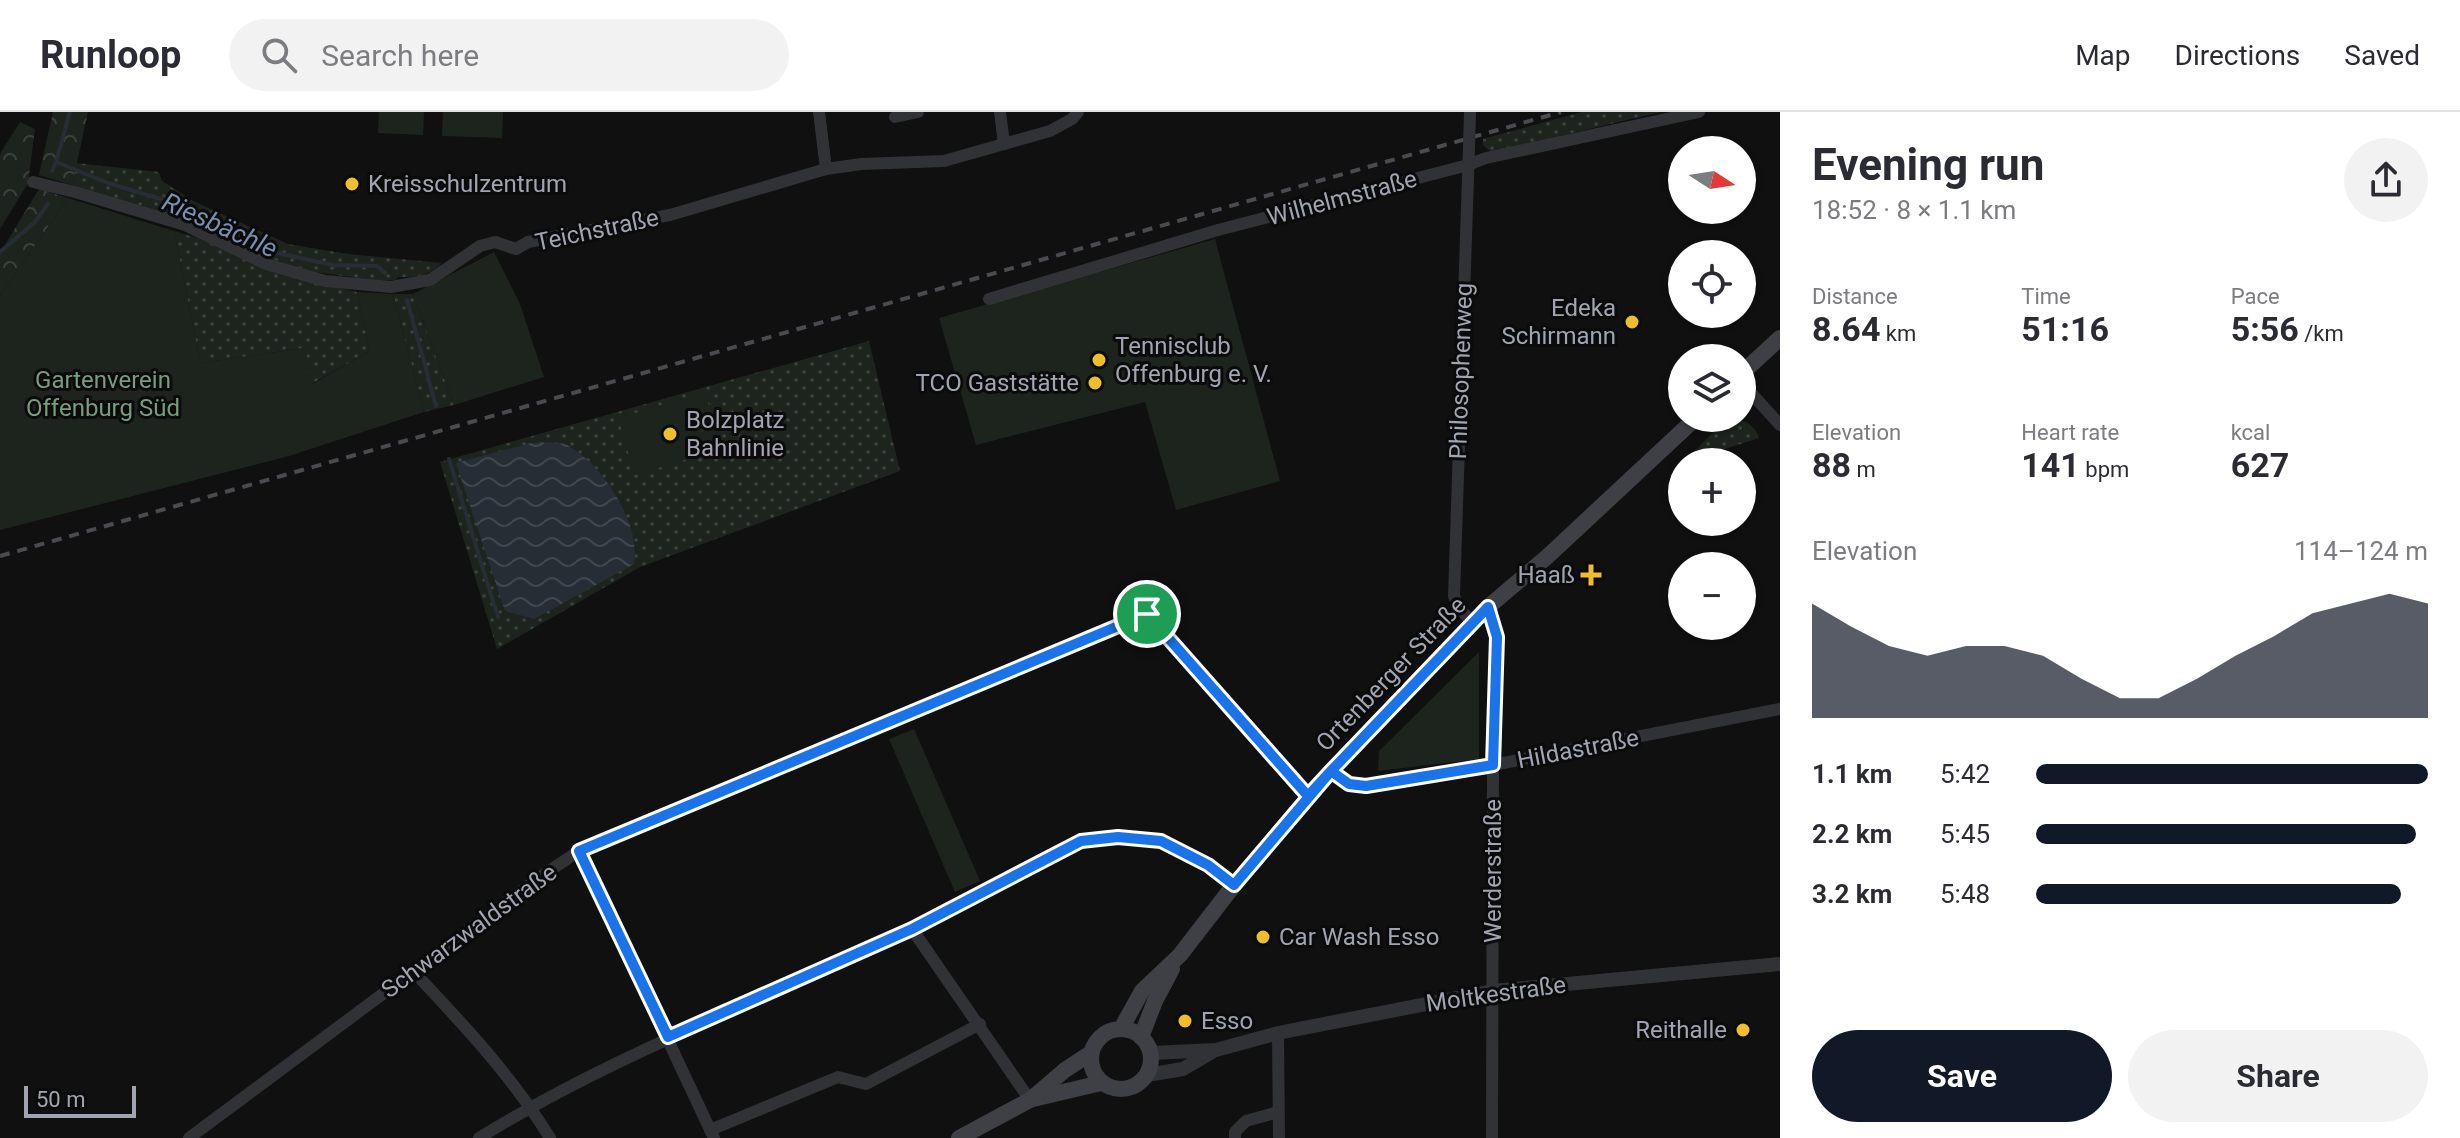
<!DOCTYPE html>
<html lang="en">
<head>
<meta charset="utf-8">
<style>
  :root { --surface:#fff; --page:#f2f2f3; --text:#2b2b33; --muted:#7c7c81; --line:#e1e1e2; --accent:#111827 }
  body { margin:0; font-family:Roboto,sans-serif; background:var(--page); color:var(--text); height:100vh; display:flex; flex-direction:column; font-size:30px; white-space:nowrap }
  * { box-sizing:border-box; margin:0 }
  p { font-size:26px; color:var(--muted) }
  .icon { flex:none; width:44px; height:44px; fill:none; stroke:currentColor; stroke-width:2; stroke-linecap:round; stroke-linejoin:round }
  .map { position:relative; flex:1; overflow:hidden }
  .side { display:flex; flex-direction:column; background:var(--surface); width:680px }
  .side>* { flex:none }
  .needle { width:52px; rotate:102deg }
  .tools { position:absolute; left:1668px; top:24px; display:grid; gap:16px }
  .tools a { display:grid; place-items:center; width:88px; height:88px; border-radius:50%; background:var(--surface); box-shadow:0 2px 6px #0004; font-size:40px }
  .scale { position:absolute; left:24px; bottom:20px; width:112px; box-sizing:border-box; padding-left:8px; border:4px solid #a1a5b2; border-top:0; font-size:22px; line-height:28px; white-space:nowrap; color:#a1a5b2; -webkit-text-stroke:6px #0b0b0c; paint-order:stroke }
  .pin { position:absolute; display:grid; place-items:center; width:68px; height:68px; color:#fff; margin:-34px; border:4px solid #fff; border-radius:50%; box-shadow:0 2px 8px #0007 }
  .round { display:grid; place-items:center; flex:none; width:84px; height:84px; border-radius:42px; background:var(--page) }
  .overview { display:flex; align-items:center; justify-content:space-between; height:136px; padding:0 32px }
  h1 { font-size:44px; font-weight:700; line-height:60px }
  .stats { display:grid; grid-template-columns:repeat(3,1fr); gap:12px; height:136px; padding:8px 32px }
  .stats div { display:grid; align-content:center }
  .stats b { font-size:34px; font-weight:700 }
  .stats small { font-size:22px; font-weight:400 }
  .stats p { font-size:22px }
  .chart { height:224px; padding:16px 32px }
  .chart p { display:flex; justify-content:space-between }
  .chart svg { width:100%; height:144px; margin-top:8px; fill:var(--accent); opacity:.7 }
  .primary-button { display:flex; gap:16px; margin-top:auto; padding:16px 32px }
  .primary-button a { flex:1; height:92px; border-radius:48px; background:var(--accent); color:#fff; font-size:32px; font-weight:700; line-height:92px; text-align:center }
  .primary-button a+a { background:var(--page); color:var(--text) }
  ul { padding:0 32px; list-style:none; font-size:26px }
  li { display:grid; grid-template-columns:128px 96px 1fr; align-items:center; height:60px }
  li i { height:20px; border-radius:10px; background:var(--accent) }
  header { display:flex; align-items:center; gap:48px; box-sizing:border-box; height:112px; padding:0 40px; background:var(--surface); border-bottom:2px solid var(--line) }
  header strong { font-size:38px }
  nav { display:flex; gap:44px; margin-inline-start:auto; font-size:28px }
  .search { width:560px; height:72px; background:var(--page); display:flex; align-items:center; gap:20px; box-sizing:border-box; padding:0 28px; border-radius:44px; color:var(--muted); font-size:30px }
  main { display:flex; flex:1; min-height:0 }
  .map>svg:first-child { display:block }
</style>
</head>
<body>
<header>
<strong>Runloop</strong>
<div class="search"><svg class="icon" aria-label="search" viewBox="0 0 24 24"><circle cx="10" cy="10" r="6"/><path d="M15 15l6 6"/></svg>Search here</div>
<nav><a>Map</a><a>Directions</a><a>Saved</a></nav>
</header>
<main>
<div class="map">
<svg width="1780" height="1026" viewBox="0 0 1780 1026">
  <defs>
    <pattern id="grass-dots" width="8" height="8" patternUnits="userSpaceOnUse" patternTransform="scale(2)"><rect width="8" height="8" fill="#1d241e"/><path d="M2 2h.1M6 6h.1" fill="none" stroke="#3b413c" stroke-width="1.8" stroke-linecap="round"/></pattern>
    <pattern id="forest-crowns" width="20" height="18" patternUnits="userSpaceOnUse" patternTransform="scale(2)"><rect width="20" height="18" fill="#1d241e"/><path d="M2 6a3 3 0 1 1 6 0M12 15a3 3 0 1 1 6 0" fill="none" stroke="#3b413c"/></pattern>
    <pattern id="water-waves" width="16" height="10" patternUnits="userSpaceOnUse" patternTransform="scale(2)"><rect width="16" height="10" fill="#272d35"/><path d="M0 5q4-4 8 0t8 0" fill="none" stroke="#434850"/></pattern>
  </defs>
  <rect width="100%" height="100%" fill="#101011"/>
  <g fill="url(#grass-dots)">
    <path d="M 1582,0 L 1661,0 L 1491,40 L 1483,33 L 1483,27 Z"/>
    <path d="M 76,51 L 159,60 L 162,69 L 193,89 L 288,132 L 348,142 L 442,151 C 428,165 418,165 398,165 L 396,168 L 374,168 L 314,160 L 261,144 L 189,109 L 72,73 Z"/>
    <path d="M 174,119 L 217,132 L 252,152 L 290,165 L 357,180 L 370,239 L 311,272 L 304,236 L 200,251 Z"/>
    <path d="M 393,182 L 413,182 L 454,293 L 424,300 Z"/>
    <path d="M 869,229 L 900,359 L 640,455 L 497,537 L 440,350 Z"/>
    <path d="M 1727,306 C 1742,306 1754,311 1759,326 L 1684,350 Z"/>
  </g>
  <g fill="url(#forest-crowns)">
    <path d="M 53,0 L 88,0 L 72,73 L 39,63 Z"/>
    <path d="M 20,10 L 35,17 L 28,71 L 0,117 L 0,42 Z"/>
    <path d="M 39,77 L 68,86 L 0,184 L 0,141 Z"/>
  </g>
  <g fill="#1d241e">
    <path d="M 379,0 L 424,0 L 423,23 L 378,21 Z"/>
    <path d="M 443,0 L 503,0 L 502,26 L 442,24 Z"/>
    <path d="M 68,86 L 174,119 L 200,251 L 305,236 L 312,272 L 370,239 L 357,180 L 393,182 L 424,300 L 289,344 L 0,418 L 0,184 Z"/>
    <path d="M 1215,127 L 1280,369 L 1176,398 L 1145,290 L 976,333 L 939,206 Z"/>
    <path d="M 494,140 L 520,192 L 544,265 L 454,293 L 413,182 Z"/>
    <path d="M 705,280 L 722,337 L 635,363 L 618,306 Z"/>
    <path d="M 1479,540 L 1479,647 L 1378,659 L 1379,639 Z"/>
    <path d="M 914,617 L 980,769 L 955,780 L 889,627 Z"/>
  </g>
  <path fill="url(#water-waves)" d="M 531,331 C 542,331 559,329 569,334 C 603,354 641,411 634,452 L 534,507 L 505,499 L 456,351 Z"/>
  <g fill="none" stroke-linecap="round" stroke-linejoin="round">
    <g stroke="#272d35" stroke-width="4">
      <path d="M 56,50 L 108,71 L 174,91 L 224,114 L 250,130 L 277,141 L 333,153 L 377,154 L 385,161"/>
      <path d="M 52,59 L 56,50 L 70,0"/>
      <path d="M 0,140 L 34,111 L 48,92"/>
      <path d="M 407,188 L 436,294"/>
      <path d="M 449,347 L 498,505"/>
    </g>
    <g stroke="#313236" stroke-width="12">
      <path d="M 819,0 L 826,57"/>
      <path d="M 1000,0 L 1004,32"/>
      <path d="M 895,5 L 918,0"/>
      <path d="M 1469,35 L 1454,484 L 1458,494 L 1473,512"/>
      <path d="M 33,70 L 75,80 L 185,113 L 266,152 L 325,169 L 391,175 L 430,168 L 480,134 L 495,130 L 516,137 L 528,130 L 670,103 L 826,57 L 861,52 L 944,49 L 1050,19 L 1072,7 L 1078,0"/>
      <path d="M 989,187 L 1218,118 L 1468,53 L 1486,46 L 1699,0"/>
      <path d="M 1742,271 L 1780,313"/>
      <path d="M 1488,495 L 1497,525 L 1493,653 L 1492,1026"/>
      <path d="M 1147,502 L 1308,684"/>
      <path d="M 1331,659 L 1349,672 L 1384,672 L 1493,653 L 1780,597"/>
      <path d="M 579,739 L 714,1026"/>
      <path d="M 912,817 L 1030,988"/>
      <path d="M 413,859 C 463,912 512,964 550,1026"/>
      <path d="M 1278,921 L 1279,1026"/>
      <path d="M 710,1018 L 838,965 L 866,972 L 980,912"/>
      <path d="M 189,1026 L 540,765 L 579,739 L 1173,490"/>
      <path d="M 479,1026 C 616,941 767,887 911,817 C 949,799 986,778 1024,758 C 1048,745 1073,728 1101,725 C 1154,720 1194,741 1234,773"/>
      <path d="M 1235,1026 L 1235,1020 L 1246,1009 L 1278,1000"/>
    </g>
    <g stroke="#313236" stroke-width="14">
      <path d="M 1151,941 L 1216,938 L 1278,921 L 1493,879 L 1780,852"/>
      <path d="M 1147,963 L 1183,957 L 1212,940"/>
    </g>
    <g stroke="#3f4046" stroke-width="16">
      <path d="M 1742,261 L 1780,226"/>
      <circle cx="1121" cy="947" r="30"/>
      <path d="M 1121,917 L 1142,879 L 1180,843 L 1234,773 L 1331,659 L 1488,495 L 1548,444 L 1696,306"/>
      <path d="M 1141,925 L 1155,889 L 1172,857"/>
      <path d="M 1033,987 L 1101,971"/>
      <path d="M 959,1026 L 1030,988 L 1065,958 L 1091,941"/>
    </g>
    <path stroke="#4a4b51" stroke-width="4" stroke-dasharray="10 8" stroke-linecap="butt" d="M 0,444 L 1561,0"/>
    <path stroke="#313236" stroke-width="12" d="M 1469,35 L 1470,0"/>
  </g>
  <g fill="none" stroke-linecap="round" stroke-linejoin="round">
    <defs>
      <path id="route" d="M 1147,502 L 1308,684 L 1331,659 L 1349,672 L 1366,674 L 1493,653 L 1497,525 L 1488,495 L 1331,659 L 1234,773 L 1208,753 L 1161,729 L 1118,725 L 1081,729 L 912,817 L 668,925 L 579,739 L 1147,502"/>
    </defs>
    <use href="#route" stroke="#fff" stroke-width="16"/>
    <use href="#route" stroke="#1a73e8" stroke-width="10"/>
  </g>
  <g fill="#efbf2b" stroke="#0b0b0c" stroke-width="3">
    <circle cx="352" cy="72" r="8"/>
    <circle cx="1632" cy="210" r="8"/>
    <circle cx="1099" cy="248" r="8"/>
    <circle cx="1095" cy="271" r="8"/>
    <circle cx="670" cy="322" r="8"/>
    <path d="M1587 451h8v8h8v8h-8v8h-8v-8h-8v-8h8z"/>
    <circle cx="1263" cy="825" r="8"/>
    <circle cx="1185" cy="909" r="8"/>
    <circle cx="1743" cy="918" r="8"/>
  </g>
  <g text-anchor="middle" stroke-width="6" stroke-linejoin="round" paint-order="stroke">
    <g font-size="24" fill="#a1a5b2" stroke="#0b0b0c" text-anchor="start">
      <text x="368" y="80">Kreisschulzentrum</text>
      <text x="1616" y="204" text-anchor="end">Edeka<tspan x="1616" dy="28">Schirmann</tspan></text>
      <text x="1115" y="242">Tennisclub<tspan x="1115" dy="28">Offenburg e. V.</tspan></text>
      <text x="1079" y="279" text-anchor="end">TCO Gaststätte</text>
      <text x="686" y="316">Bolzplatz<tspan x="686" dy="28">Bahnlinie</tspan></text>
      <text x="1575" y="471" text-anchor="end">Haaß</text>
      <text x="1279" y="833">Car Wash Esso</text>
      <text x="1201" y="917">Esso</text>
      <text x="1727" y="926" text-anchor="end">Reithalle</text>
    </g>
    <g font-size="24" fill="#a1a5b2" stroke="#0b0b0c">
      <text transform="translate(1342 86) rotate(-15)" y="8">Wilhelmstraße</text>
      <text transform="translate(597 118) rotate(-12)" y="8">Teichstraße</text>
      <text transform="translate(1461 259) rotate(-88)" y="8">Philosophenweg</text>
      <text transform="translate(1391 562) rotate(-46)" y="8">Ortenberger Straße</text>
      <text transform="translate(1578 637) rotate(-11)" y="8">Hildastraße</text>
      <text transform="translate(1493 759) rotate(-90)" y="8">Werderstraße</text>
      <text transform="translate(469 819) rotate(-36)" y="8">Schwarzwaldstraße</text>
      <text transform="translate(1496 882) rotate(-8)" y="8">Moltkestraße</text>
    </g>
    <g font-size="24" fill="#789d7e" stroke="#0b0b0c">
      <text x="103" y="276">Gartenverein<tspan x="103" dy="28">Offenburg Süd</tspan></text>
    </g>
    <g font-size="26" font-style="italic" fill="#788fae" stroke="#0b0b0c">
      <text transform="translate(220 113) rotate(24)" y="9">Riesbächle</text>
    </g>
  </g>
</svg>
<div class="tools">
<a><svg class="needle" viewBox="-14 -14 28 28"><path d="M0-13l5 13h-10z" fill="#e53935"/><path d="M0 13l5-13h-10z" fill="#7c7c81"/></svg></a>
<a><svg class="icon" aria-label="locate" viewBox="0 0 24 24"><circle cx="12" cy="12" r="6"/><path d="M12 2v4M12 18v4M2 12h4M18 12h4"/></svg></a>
<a><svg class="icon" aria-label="layers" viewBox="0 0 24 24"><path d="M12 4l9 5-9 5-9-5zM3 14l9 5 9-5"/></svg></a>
<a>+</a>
<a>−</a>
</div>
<div class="scale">50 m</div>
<div class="pin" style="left:1147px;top:502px;background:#1e9e55"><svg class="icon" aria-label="arrive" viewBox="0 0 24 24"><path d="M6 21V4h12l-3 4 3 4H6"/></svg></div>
</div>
<section class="side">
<div class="overview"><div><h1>Evening run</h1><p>18:52 · 8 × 1.1 km</p></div><a class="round"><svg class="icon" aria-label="share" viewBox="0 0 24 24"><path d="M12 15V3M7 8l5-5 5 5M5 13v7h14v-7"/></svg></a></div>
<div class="stats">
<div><p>Distance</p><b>8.64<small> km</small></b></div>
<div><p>Time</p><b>51:16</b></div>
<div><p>Pace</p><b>5:56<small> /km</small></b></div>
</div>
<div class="stats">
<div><p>Elevation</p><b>88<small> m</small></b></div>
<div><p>Heart rate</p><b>141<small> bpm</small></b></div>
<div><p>kcal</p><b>627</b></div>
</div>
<div class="chart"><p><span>Elevation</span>114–124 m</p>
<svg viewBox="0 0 160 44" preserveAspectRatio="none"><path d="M0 44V9L10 16L20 22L30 25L40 22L50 22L60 25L70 32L80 38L90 38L100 32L110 25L120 19L130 12L140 9L150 6L160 9V44z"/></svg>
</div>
<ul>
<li><b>1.1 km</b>5:42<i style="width:100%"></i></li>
<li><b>2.2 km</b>5:45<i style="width:97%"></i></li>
<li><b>3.2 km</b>5:48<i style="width:93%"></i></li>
</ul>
<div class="primary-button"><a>Save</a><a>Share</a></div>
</section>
</main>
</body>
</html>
